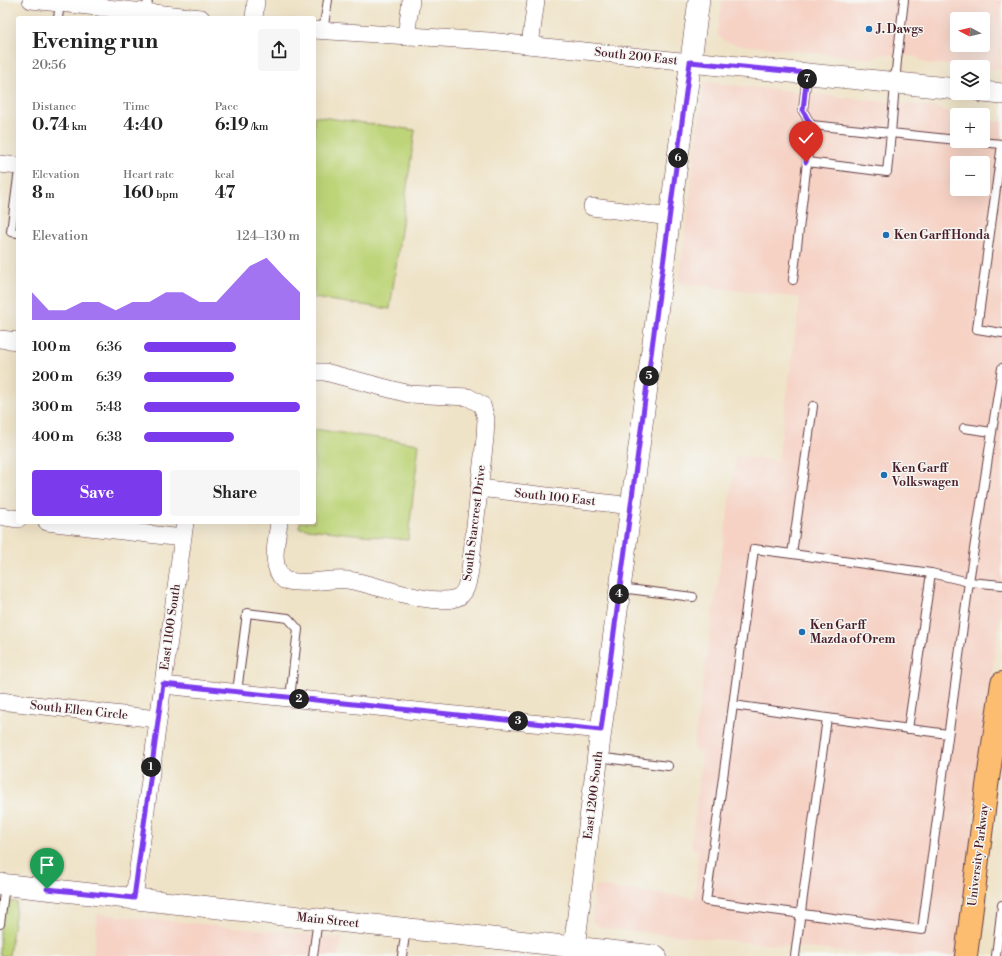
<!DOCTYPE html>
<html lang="en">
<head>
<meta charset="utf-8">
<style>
  :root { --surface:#fff; --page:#f6f6f6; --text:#222; --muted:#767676; --accent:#7c3aed }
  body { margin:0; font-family:"Libre Bodoni",serif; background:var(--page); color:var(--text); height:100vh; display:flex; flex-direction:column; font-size:15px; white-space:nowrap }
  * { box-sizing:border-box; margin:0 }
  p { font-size:13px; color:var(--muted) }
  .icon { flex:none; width:22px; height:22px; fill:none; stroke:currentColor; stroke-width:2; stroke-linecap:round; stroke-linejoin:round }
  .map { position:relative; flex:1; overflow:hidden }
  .panel { position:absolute; left:16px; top:16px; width:300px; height:508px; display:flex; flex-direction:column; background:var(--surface); border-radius:4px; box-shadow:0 4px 16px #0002 }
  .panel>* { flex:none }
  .needle { width:26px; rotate:277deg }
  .buttons { position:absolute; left:950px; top:12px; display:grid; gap:8px }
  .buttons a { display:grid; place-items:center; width:40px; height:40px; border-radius:4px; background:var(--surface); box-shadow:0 4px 16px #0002; font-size:20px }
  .pin { position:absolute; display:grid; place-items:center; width:34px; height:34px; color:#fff; margin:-41px -17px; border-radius:50% 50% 50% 0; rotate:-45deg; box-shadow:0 0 4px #0007 }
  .pin .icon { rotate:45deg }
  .km { position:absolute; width:20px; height:20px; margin:-10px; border-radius:50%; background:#222; color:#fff; font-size:11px; line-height:20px; text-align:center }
  .round { display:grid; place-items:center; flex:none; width:42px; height:42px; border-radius:4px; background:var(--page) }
  .headline { display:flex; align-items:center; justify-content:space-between; height:68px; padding:0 16px }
  h1 { font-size:22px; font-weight:800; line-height:30px }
  .figures { display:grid; grid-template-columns:repeat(3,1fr); gap:6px; height:68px; padding:4px 16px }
  .figures div { display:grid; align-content:center }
  .figures b { font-size:17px; font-weight:800 }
  .figures small { font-size:11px; font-weight:400 }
  .figures p { font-size:11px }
  .chart { height:112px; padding:8px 16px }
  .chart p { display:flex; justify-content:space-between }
  .chart svg { width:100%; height:72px; margin-top:4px; fill:var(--accent); opacity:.7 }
  .primary-button { display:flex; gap:8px; margin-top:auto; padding:8px 16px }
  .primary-button a { flex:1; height:46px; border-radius:4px; background:var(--accent); color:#fff; font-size:16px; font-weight:800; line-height:46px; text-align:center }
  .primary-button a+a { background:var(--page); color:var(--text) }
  ul { padding:0 16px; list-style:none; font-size:13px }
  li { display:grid; grid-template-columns:64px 48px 1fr; align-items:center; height:30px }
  li i { height:10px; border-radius:5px; background:var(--accent) }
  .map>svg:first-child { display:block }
</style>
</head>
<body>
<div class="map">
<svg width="1002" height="956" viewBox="0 0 1002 956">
  <rect width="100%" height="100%" fill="#f6f6f2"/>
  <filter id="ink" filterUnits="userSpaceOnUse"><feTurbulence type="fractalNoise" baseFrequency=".025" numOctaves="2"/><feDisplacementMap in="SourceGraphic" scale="8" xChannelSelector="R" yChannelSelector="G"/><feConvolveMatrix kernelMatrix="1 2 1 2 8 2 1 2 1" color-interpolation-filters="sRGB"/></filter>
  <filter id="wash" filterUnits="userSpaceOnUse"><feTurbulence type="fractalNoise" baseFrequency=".012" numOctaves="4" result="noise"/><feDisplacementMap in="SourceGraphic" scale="16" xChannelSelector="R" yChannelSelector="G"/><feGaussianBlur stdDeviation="0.9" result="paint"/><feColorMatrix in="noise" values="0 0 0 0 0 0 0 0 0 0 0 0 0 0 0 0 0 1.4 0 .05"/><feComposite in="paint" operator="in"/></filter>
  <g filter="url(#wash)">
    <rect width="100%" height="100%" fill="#efe3c7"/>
    <g fill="#f6d2c5" fill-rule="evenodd">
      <path d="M 722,0 L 1002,0 L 1002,70 L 983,69 L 983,67 L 930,64 L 921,61 L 918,57 L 880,54 L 878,57 L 872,59 L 733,44 L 724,41 L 717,34 ZM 957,19 L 983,19 L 983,45 L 957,45 Z"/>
      <path d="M 704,82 L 934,107 L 957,115 L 957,141 L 983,141 L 983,120 L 1002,122 L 1002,599 L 956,956 L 888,956 L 601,928 L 592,921 L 594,886 L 694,898 L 699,850 L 691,848 L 702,752 L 693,750 L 736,456 L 778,461 L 800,298 L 679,283 ZM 957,163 L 983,163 L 983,189 L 957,189 Z"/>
      <path d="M 98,914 L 342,938 L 339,956 L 93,956 Z"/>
    </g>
    <g fill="#bdd478" stroke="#847a52">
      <path d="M 314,116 L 415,130 L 390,309 L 314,298 Z"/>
      <path d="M 314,429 L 419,444 L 408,540 L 299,528 L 300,522 L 314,522 Z"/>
      <path d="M 0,901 L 17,902 L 9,956 L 0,956 Z"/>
    </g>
  </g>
  <g filter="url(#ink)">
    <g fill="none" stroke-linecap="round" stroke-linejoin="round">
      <defs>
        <g id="service">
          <path d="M 904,0 L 897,60 L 891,133 L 811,125 L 807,162 L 887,172 L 891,133 L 957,140"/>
          <path d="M 146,12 L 148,0"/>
          <path d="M 58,18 L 60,3"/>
          <path d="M 323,31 L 328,0"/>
          <path d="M 807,74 L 803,111 L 811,125"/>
          <path d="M 968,141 L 1002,144"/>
          <path d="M 1002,144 L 977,329 L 1002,333"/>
          <path d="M 18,177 L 11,232 L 18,233"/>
          <path d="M 793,280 L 807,162"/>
          <path d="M 813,406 L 792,554 L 931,573 L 969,582 L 992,432 L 964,428"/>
          <path d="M 992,432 L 1002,368"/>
          <path d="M 792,554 L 754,549 L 733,705 L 827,718 L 795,956"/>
          <path d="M 620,588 L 693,597"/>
          <path d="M 237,692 L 247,613 L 288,618 L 298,629 L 290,698"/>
          <path d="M 733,705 L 706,901 L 922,930 L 969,582 L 1002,585"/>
          <path d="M 827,718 L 948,734"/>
          <path d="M 908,729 L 931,573"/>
          <path d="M 597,757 L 668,766"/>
          <path d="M 0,924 L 5,885"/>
          <path d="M 313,956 L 318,919"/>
          <path d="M 402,956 L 406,929"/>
          <path d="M 996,956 L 1002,905"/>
        </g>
        <g id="minor">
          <path d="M 31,0 L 201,18"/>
          <path d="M 254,18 L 256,0"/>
          <path d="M 314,30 L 489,41 L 690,62"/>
          <path d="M 406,37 L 411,0"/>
          <path d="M 530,45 L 536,0"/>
          <path d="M 0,164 L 18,166"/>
          <path d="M 592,207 L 670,217"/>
          <path d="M 0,339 L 18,341"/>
          <path d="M 479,488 L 632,506"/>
          <path d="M 0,516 L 18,519"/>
          <path d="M 47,522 L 182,538"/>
          <path d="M 279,522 C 277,540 269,566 284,580 C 305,586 326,578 348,580 C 376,584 430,607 456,598 C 467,595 468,580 470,570 L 485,438 L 486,419 L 482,405 L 468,397 L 409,394 L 325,372 L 314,372"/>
          <path d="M 163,685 L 601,730"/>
          <path d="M 0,701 L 157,719"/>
          <path d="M 134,898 L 185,522"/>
        </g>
        <g id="tertiary">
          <path d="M 690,62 L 957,89"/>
          <path d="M 983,92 L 1002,94"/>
          <path d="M 0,884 L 656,956"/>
          <path d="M 573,956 L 601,730 L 699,0"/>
        </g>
        <path id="primary" d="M 966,956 L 987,786 L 1002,683"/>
      </defs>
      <use href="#service" stroke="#633c42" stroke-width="10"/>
      <use href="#minor" stroke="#633c42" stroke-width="18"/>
      <use href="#tertiary" stroke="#633c42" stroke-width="22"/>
      <use href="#primary" stroke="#633c42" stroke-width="24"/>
      <use href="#service" stroke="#fff" stroke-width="8"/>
      <use href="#minor" stroke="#fff" stroke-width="17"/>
      <use href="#tertiary" stroke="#fff" stroke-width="21"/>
      <use href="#primary" stroke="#fcbd6f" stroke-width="22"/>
    </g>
  </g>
  <g fill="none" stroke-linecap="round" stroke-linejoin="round" filter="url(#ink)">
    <defs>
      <path id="route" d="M 47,889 L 134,898 L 163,684 L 601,730 L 690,62 L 807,73 L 803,111 L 811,125 L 806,162"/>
    </defs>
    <use href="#route" stroke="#fff" stroke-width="8"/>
    <use href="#route" stroke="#7c3aed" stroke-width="5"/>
  </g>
  <g fill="#1f6fb2" stroke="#f6f6f2" stroke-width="1.5">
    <circle cx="869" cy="29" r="4"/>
    <circle cx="886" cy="235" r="4"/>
    <circle cx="884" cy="475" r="4"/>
    <circle cx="802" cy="632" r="4"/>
  </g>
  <g text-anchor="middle" stroke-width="3" stroke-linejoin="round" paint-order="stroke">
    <g font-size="12" font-weight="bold" fill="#4a1f2b" stroke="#f6f6f2" text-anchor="start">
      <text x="877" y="33">J. Dawgs</text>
      <text x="894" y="239">Ken Garff Honda</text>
      <text x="892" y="472">Ken Garff<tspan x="892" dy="14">Volkswagen</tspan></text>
      <text x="810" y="629">Ken Garff<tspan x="810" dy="14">Mazda of Orem</tspan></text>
    </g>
    <g font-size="12" fill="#4a1f2b" stroke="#f6f6f2">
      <text transform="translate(636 56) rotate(6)" y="4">South 200 East</text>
      <text transform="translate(555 497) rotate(6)" y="4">South 100 East</text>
      <text transform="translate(474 523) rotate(-83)" y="4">South Starcrest Drive</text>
      <text transform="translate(170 627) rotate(-82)" y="4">East 1100 South</text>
      <text transform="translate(79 710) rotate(6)" y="4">South Ellen Circle</text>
      <text transform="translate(593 795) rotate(-83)" y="4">East 1200 South</text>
      <text transform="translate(978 855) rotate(-83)" y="4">University Parkway</text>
      <text transform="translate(328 920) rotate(6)" y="4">Main Street</text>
    </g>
  </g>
</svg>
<div class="buttons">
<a><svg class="needle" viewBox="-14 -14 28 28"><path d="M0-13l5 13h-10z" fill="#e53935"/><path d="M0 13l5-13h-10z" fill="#767676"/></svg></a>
<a><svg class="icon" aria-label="layers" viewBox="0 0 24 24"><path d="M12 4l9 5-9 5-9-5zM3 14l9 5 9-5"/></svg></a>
<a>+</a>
<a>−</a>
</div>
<div class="pin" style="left:47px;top:889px;background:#1e9e55"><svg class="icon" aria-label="arrive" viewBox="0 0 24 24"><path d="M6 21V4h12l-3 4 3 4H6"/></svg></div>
<div class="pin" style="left:806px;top:162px;background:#d93025"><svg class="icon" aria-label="check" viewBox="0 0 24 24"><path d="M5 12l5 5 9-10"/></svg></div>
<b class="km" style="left:151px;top:767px">1</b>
<b class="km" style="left:299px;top:699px">2</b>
<b class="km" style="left:518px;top:721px">3</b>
<b class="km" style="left:619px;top:594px">4</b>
<b class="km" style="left:649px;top:376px">5</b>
<b class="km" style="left:678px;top:158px">6</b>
<b class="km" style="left:807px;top:79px">7</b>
<section class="panel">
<div class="headline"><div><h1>Evening run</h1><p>20:56</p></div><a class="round"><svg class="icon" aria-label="share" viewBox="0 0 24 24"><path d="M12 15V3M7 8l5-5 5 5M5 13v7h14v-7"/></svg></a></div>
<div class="figures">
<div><p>Distance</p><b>0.74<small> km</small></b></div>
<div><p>Time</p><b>4:40</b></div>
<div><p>Pace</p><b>6:19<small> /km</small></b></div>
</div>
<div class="figures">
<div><p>Elevation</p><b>8<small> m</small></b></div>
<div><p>Heart rate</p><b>160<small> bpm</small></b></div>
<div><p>kcal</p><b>47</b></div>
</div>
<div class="chart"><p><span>Elevation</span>124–130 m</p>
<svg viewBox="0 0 160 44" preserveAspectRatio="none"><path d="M0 44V27L10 38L20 38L30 33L40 33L50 38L60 33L70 33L80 27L90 27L100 33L110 33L120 22L130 11L140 6L150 17L160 27V44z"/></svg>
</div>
<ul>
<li><b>100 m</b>6:36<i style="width:59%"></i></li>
<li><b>200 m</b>6:39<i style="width:58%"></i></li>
<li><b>300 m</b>5:48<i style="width:100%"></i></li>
<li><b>400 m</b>6:38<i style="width:58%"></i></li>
</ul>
<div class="primary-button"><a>Save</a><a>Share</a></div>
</section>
</div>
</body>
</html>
